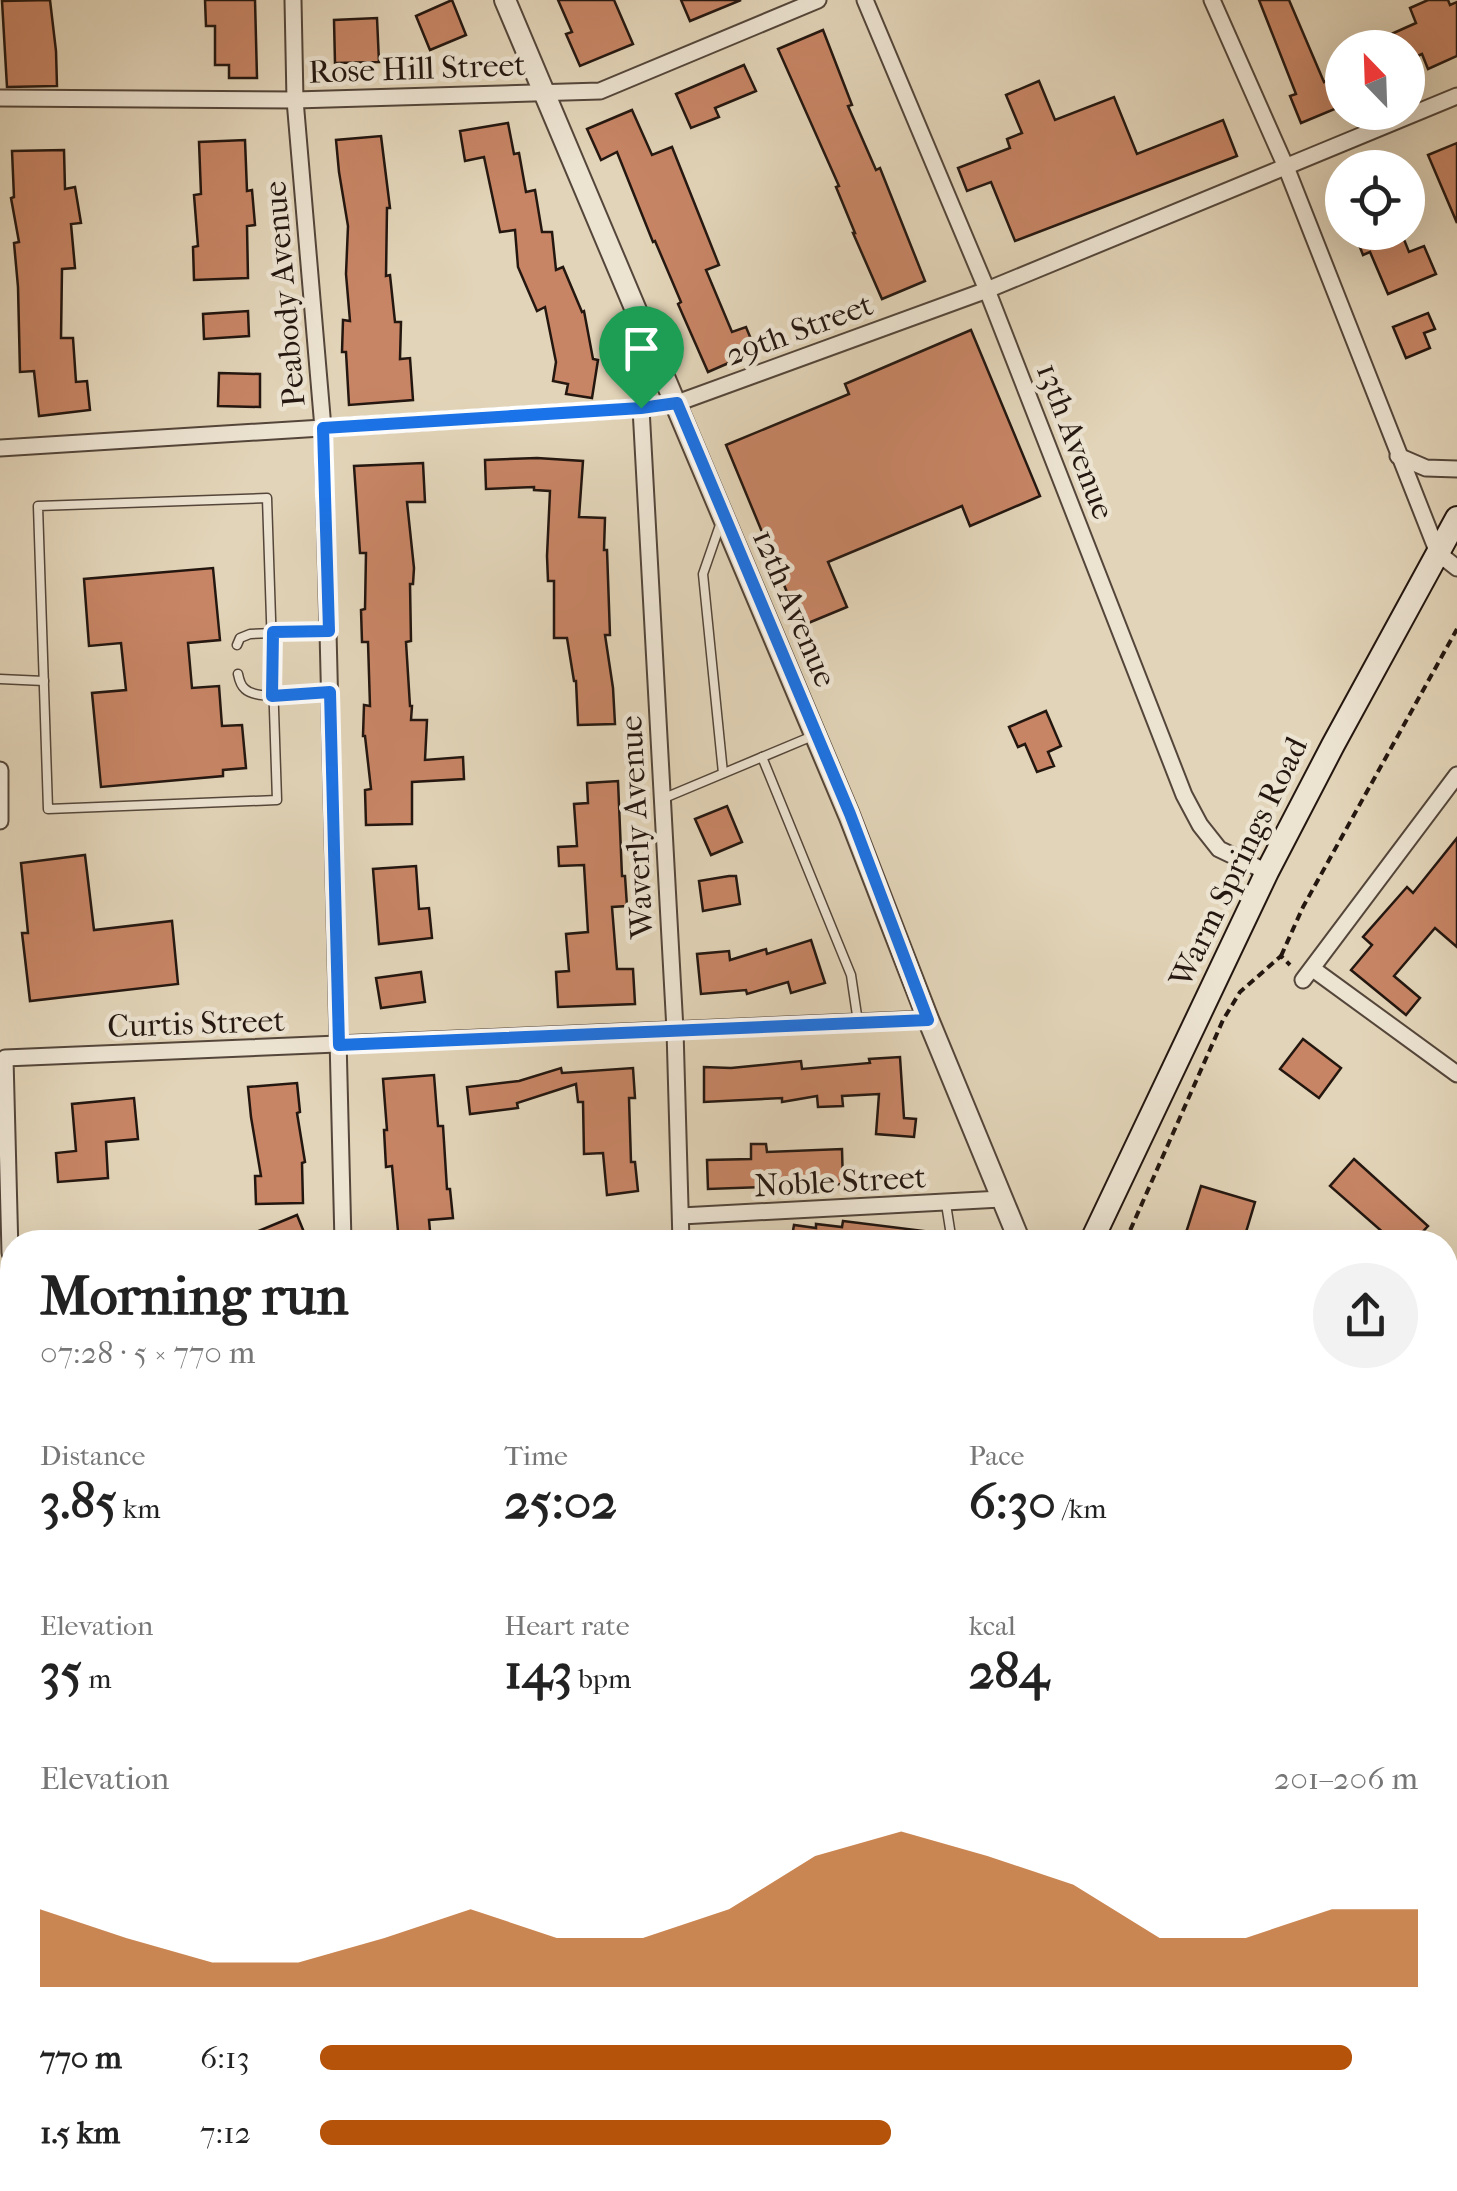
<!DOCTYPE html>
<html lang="en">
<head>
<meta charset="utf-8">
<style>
  :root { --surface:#fff; --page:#f2f2f2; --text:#222; --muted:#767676; --accent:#b45309 }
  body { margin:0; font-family:"IM FELL French Canon",serif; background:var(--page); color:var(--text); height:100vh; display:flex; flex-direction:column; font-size:38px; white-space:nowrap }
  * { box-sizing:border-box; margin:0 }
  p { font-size:32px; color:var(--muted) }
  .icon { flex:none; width:55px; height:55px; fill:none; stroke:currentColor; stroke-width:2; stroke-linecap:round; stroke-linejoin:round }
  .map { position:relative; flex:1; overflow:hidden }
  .drawer { position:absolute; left:0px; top:1230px; width:1458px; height:962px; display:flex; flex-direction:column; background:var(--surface); border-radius:40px 40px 0 0; box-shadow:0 10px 40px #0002 }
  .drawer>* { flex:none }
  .needle { width:65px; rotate:337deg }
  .fabs { position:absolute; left:1325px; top:30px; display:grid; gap:20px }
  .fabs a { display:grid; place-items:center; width:100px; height:100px; border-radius:50%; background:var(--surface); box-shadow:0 10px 40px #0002; font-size:50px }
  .pin { position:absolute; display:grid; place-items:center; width:85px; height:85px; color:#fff; margin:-102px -42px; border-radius:50% 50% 50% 0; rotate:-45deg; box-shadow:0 0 10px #0007 }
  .pin .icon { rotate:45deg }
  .round { display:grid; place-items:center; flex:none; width:105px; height:105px; border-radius:52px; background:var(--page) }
  .headline { display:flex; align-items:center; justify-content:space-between; height:170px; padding:0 40px }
  h1 { font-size:55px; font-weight:800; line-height:75px }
  .stats { display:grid; grid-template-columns:repeat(3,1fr); gap:15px; height:170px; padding:10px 40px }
  .stats div { display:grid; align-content:center }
  .stats b { font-size:50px; font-weight:800 }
  .stats small { font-size:28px; font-weight:400 }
  .stats p { font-size:28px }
  .chart { height:280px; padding:20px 40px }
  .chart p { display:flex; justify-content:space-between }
  .chart svg { width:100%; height:180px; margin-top:10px; fill:var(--accent); opacity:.7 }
  ul { padding:0 40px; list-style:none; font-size:32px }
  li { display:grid; grid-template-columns:160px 120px 1fr; align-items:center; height:75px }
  li i { height:25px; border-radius:12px; background:var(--accent) }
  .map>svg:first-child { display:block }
</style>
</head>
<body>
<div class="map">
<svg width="1457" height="2191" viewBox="0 0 1457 2191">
  <rect width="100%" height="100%" fill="#e2d4b8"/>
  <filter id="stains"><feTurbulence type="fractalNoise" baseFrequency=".002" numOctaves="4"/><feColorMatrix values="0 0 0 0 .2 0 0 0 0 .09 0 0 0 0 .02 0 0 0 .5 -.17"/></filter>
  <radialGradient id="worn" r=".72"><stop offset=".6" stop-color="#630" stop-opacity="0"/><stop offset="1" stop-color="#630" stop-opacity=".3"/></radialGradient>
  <g fill="#c78565" stroke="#241710" stroke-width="2.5">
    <path d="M 50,0 L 56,51 L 57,86 L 7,87 L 2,1 Z"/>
    <path d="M 205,0 L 255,0 L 257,78 L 229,78 L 229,65 L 215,65 L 215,26 L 206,26 Z"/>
    <path d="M 452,0 L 466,35 L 430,50 L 416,16 Z"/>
    <path d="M 558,0 L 614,0 L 633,44 L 580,66 L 566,34 L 572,32 Z"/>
    <path d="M 681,0 L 741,0 L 690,21 Z"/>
    <path d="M 1259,0 L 1289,0 L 1324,82 L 1342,74 L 1342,106 L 1301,123 L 1290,96 L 1296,94 Z"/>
    <path d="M 1428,0 L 1448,0 L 1450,5 L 1457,2 L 1457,56 L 1428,69 L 1422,54 L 1408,60 L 1408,48 L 1360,48 L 1416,23 L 1410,8 Z"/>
    <path d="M 377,18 L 379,62 L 335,63 L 334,20 Z"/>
    <path d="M 823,30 L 852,105 L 848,106 L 876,170 L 880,168 L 925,281 L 882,299 L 853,233 L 855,233 L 836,187 L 839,186 L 778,49 Z"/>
    <path d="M 744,65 L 756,91 L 715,108 L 719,117 L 691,128 L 676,94 Z"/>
    <path d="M 1039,81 L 1055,120 L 1114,97 L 1137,154 L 1223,120 L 1237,156 L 1015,241 L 991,182 L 967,191 L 958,168 L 1010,148 L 1007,139 L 1022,133 L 1006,95 Z"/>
    <path d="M 632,110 L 652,155 L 672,147 L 719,265 L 706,270 L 732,332 L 746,327 L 756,351 L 708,372 L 678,304 L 681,302 L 655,241 L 653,242 L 617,152 L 601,160 L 587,129 Z"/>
    <path d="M 508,123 L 514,154 L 519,153 L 526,192 L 535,190 L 542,232 L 552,232 L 556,270 L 563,267 L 582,312 L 584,311 L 593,359 L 598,360 L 592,398 L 566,394 L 568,384 L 553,381 L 556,362 L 545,307 L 537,311 L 518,267 L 515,230 L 500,232 L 484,157 L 465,161 L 460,131 Z"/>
    <path d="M 381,136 L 390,208 L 387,208 L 386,276 L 390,275 L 395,322 L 401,322 L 400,359 L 410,358 L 413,400 L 349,405 L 346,352 L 342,352 L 343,320 L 350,321 L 346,274 L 348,226 L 339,172 L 336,140 Z"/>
    <path d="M 245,140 L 247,191 L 252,190 L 255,225 L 247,226 L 248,278 L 194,280 L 193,247 L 198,246 L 194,195 L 201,194 L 199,142 Z"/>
    <path d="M 1457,143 L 1457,223 L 1428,155 Z"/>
    <path d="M 64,150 L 65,189 L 75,187 L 81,223 L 71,224 L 75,268 L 62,269 L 61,338 L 73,338 L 76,382 L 87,381 L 90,410 L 39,416 L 34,371 L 20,372 L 18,287 L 14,243 L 19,242 L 11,198 L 14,197 L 12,151 Z"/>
    <path d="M 1354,232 L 1401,232 L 1409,252 L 1424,246 L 1436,274 L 1388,294 L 1370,252 L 1363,255 Z"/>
    <path d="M 248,311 L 249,336 L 204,339 L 203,314 Z"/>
    <path d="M 1428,313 L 1435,329 L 1424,333 L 1430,348 L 1406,358 L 1393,327 Z"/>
    <path d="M 971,330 L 1040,496 L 970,526 L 962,506 L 828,562 L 847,607 L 801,626 L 726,445 L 849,394 L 845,384 Z"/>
    <path d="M 219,373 L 260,374 L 260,407 L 218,406 Z"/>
    <path d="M 537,458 L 583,461 L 579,517 L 605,518 L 604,550 L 607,550 L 610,635 L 605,635 L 613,688 L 615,724 L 578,725 L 576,681 L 574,681 L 567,638 L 554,638 L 554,581 L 548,581 L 547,556 L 550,491 L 534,490 L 534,487 L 486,489 L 485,460 Z"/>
    <path d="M 423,463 L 425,502 L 407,502 L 414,568 L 413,584 L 410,584 L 411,641 L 406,642 L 410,706 L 412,706 L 411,720 L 427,720 L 425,760 L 463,757 L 464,779 L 412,782 L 412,824 L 366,825 L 365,790 L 371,789 L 365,736 L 363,736 L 364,705 L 370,706 L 368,642 L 362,642 L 361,610 L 365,609 L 366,553 L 360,553 L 354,466 Z"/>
    <path d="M 213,568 L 220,640 L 188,643 L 192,688 L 219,686 L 222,726 L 242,725 L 246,768 L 223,770 L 223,776 L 101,787 L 92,693 L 126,690 L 121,643 L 89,646 L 84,579 Z"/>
    <path d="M 1046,711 L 1061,746 L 1048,752 L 1054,766 L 1037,772 L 1025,744 L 1018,747 L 1009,727 Z"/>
    <path d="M 618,781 L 622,876 L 625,876 L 627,906 L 612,907 L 617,969 L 633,969 L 635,1004 L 558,1007 L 556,972 L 569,971 L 566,934 L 588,932 L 584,865 L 559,866 L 558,847 L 577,846 L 574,804 L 588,803 L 587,783 Z"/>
    <path d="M 727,806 L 742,842 L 711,855 L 695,819 Z"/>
    <path d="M 1457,838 L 1457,947 L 1435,928 L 1394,976 L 1420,998 L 1406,1015 L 1351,970 L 1372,945 L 1363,937 L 1407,887 L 1413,893 Z"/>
    <path d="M 85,855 L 94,930 L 172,921 L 178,984 L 30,1001 L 22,933 L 28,933 L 21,863 Z"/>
    <path d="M 416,866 L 419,909 L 429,908 L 432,938 L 379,944 L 373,869 Z"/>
    <path d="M 729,876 L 736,876 L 740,904 L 703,911 L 699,881 Z"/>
    <path d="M 811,940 L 825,983 L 791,993 L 788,982 L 747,994 L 746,990 L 701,994 L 697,954 L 729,951 L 730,960 L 766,949 L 767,954 Z"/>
    <path d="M 421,972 L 425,1002 L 381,1008 L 376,978 Z"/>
    <path d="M 1303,1039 L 1341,1068 L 1319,1098 L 1280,1069 Z"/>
    <path d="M 900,1057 L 904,1118 L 916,1119 L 914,1137 L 876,1134 L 879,1094 L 842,1096 L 843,1106 L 818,1107 L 817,1096 L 782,1102 L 782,1098 L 704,1102 L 704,1067 L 731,1068 L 801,1061 L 802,1069 L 870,1063 L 869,1059 Z"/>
    <path d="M 561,1068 L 562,1073 L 633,1068 L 635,1098 L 629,1098 L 631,1162 L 635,1162 L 638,1191 L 607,1195 L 603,1153 L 584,1154 L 583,1102 L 578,1102 L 576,1084 L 517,1103 L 518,1108 L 470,1114 L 467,1087 L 519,1081 Z"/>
    <path d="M 434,1075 L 438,1126 L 443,1126 L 447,1189 L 450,1189 L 453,1218 L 429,1220 L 431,1242 L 399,1242 L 392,1166 L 386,1167 L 384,1130 L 387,1130 L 383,1079 Z"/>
    <path d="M 297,1083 L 300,1112 L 297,1113 L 305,1162 L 302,1163 L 303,1203 L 256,1204 L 255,1176 L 261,1176 L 251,1117 L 248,1087 Z"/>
    <path d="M 134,1098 L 138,1139 L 106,1142 L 108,1178 L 58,1182 L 56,1153 L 76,1151 L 72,1104 Z"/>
    <path d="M 751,1144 L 766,1144 L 767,1152 L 842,1149 L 843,1184 L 708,1189 L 707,1160 L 751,1159 Z"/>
    <path d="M 1354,1159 L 1428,1226 L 1413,1242 L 1394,1242 L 1330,1186 Z"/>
    <path d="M 1201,1186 L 1255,1202 L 1243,1242 L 1183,1242 Z"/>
    <path d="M 297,1215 L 308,1242 L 232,1242 Z"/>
    <path d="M 843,1221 L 932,1232 L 931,1242 L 791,1242 L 794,1225 L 816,1228 L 816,1224 L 842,1227 Z"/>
  </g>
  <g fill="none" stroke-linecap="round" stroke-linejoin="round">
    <defs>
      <g id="service">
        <path d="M 267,498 L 277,800 L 48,809 L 38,506 Z"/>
        <path d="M 721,522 L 703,574 L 723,773"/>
        <path d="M 237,645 L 240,638 L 250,634 L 327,631"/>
        <path d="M 238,674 C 239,679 241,686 245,689 C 258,702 312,693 330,692"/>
        <path d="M 0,679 L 44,681"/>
        <path d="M 762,757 L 851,975 L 858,1022"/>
        <path d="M 662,799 L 815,735"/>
        <path d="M 946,1204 L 952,1242"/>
        <path d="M 0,1309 L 9,1254"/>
        <path d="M 0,1760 L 12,1761"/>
        <path d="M 285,2180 L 301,2191"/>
        <path d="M 589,2180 L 601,2191"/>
        <path d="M 145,2191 L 152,2180"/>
        <path d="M 333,2191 L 342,2180"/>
      </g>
      <g id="minor">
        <path d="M 293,0 L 295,100 L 323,428 L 343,1242"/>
        <path d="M 865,0 L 987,290 L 1184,795 L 1200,825 L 1219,849 L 1267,872"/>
        <path d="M 1212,0 L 1286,167 L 1438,553 L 1457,568"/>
        <path d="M 0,98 L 295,100 L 600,91 L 818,0"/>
        <path d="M 641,408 L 675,1030 L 681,1242"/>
        <path d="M 0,448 L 641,408 L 677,403 L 987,290 L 1457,96"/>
        <path d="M 1398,456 L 1426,468 L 1457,469"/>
        <path d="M 0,770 L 0,821"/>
        <path d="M 1313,969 L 1457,1074"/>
        <path d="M 1303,980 L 1457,775"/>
        <path d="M 681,1216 L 1001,1199"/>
        <path d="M 10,1253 L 5,1058 L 928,1019"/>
        <path d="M 1445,1419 L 1457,1414"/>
        <path d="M 0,1490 L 12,1492"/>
        <path d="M 0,1560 L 12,1562"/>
        <path d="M 1445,1757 L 1457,1752"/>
        <path d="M 0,1902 L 12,1907"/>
        <path d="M 0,1968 L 12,1952"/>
        <path d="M 1445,2130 L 1457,2125"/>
        <path d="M 674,2180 L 687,2191"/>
        <path d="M 1022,2191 L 1023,2180"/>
        <path d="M 1296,2191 L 1323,2180"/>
      </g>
      <g id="tertiary">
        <path d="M 505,0 L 849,815 L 928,1019 L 1020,1242"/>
        <path d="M 1416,2180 L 1421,2191"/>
      </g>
      <g id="secondary">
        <path d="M 1091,1242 L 1267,872 L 1333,745 L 1457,518"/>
        <path d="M 396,2191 L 405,2180"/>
      </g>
    </defs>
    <use href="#service" stroke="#54463a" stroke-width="11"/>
    <use href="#minor" stroke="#54463a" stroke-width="19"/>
    <use href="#tertiary" stroke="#54463a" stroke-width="24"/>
    <use href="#secondary" stroke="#241710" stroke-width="26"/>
    <g stroke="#241710" stroke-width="4" stroke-dasharray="8 5" stroke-linecap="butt">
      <path d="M 1281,956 L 1303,907 L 1457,629"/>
      <path d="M 1125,1242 L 1223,1020 L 1240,992 L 1281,956 L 1290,965"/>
      <path d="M 999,2191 L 1000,2180"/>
    </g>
    <use href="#service" stroke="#ece3d1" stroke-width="8"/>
    <use href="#minor" stroke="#ece3d1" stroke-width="15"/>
    <use href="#tertiary" stroke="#ece3d1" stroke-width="20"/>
    <use href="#secondary" stroke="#ece3d1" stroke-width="22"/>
  </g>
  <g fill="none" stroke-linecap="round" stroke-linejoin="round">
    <defs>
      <path id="route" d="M 677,403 L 850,814 L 928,1020 L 339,1045 L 330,692 L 272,696 L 273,632 L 329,631 L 323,428 L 641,408 Z"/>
    </defs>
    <use href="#route" stroke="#fff" stroke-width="20"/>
    <use href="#route" stroke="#1a73e8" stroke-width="12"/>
  </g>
  <g text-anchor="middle" stroke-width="9" stroke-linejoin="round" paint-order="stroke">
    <g font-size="32" fill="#241710" stroke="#ece3d1">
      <text transform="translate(417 68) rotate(-2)" y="11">Rose Hill Street</text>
      <text transform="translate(284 294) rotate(-95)" y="11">Peabody Avenue</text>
      <text transform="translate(799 329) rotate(-20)" y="11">29th Street</text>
      <text transform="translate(1076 441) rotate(69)" y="11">13th Avenue</text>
      <text transform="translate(795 608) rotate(67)" y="11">12th Avenue</text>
      <text transform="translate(636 827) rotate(-93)" y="11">Waverly Avenue</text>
      <text transform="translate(1238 862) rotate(-64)" y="11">Warm Springs Road</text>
      <text transform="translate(196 1023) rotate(-2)" y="11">Curtis Street</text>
      <text transform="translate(840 1181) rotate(-3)" y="11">Noble Street</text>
    </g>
  </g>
  <rect width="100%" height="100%" filter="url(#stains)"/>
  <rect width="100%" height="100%" fill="url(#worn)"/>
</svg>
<div class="fabs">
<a><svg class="needle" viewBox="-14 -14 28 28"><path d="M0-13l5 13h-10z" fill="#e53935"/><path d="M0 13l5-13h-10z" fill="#767676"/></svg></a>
<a><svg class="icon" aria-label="locate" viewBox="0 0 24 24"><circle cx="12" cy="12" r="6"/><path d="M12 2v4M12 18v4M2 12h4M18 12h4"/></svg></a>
</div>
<div class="pin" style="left:641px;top:408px;background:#1e9e55"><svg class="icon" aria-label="arrive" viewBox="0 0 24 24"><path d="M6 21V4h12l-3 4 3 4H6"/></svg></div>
<section class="drawer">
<div class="headline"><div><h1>Morning run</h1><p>07:28 · 5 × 770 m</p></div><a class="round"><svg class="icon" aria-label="share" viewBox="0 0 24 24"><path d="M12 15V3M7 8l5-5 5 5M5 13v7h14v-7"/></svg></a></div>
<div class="stats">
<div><p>Distance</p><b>3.85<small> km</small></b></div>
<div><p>Time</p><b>25:02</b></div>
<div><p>Pace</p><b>6:30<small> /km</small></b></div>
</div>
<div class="stats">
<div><p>Elevation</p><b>35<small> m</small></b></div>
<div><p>Heart rate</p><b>143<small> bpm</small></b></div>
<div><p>kcal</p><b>284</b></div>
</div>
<div class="chart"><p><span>Elevation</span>201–206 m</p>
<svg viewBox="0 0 160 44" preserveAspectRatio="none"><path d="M0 44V25L10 32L20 38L30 38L40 32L50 25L60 32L70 32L80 25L90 12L100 6L110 12L120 19L130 32L140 32L150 25L160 25V44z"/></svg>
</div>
<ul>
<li><b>770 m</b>6:13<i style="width:94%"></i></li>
<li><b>1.5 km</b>7:12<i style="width:52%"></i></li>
</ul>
</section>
</div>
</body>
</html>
